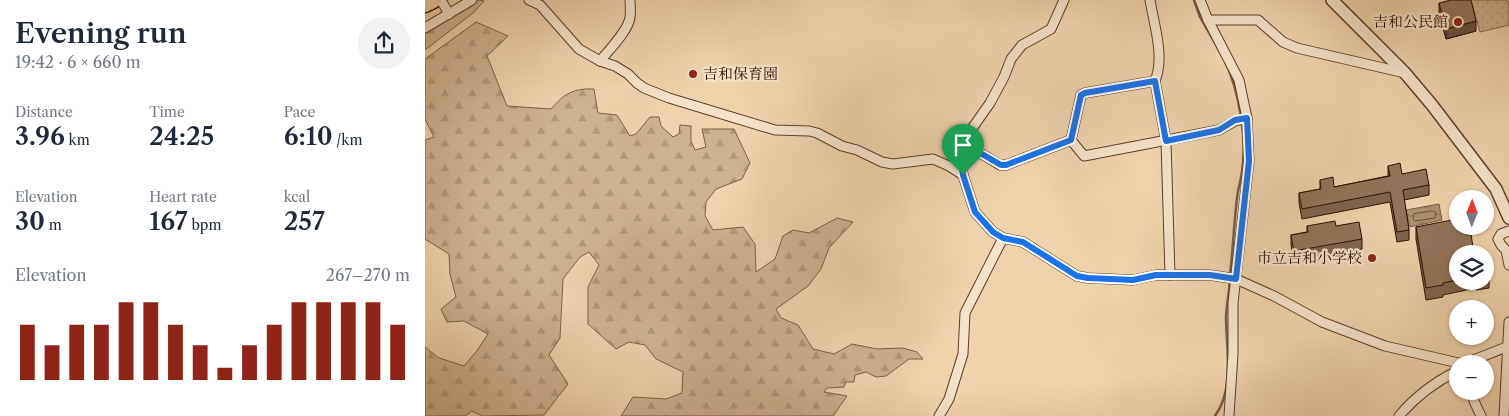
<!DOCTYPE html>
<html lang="en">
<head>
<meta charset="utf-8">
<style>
  :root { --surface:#fff; --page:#f2f2f3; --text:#1f2937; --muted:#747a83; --accent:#8f2418 }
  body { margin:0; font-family:"Libre Caslon Text","Noto Serif JP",serif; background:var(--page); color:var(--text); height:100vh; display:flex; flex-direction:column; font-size:19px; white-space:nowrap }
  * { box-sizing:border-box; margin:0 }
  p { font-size:16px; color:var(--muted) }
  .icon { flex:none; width:28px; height:28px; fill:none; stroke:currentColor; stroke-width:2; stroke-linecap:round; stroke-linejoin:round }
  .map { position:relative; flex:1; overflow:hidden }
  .panel { display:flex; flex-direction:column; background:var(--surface); width:425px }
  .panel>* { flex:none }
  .needle { width:32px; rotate:1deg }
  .buttons { position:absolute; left:1024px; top:190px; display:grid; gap:10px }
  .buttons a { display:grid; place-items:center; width:45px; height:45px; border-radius:50%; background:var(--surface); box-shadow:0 1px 4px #0004; font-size:25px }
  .pin { position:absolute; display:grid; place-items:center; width:42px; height:42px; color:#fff; margin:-51px -21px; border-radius:50% 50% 50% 0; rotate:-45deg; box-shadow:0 0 5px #0007 }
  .pin .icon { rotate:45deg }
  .round { display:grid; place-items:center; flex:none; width:52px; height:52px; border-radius:26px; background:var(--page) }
  .summary { display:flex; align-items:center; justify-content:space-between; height:85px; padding:0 15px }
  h1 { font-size:28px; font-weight:600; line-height:38px }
  .figures { display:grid; grid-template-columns:repeat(3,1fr); gap:8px; height:85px; padding:5px 15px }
  .figures div { display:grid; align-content:center }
  .figures b { font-size:25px; font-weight:600 }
  .figures small { font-size:14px; font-weight:400 }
  .figures p { font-size:14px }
  .chart { height:140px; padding:10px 15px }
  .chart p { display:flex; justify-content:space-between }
  .chart svg { width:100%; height:90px; margin-top:5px; stroke:var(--accent); stroke-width:6 }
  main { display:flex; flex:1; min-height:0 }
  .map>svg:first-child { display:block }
</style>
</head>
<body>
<main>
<section class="panel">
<div class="summary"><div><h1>Evening run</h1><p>19:42 · 6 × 660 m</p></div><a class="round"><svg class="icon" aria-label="share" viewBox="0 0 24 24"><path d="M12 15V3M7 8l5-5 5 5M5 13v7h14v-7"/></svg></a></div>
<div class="figures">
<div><p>Distance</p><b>3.96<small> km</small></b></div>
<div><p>Time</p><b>24:25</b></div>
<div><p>Pace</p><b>6:10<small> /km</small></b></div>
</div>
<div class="figures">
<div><p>Elevation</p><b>30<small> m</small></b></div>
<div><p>Heart rate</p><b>167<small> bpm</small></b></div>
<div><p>kcal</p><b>257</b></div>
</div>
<div class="chart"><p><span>Elevation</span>267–270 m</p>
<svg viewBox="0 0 160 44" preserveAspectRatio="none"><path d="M5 44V17M15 44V27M25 44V17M35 44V17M45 44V6M55 44V6M65 44V17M75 44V27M85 44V38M95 44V27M105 44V17M115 44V6M125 44V6M135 44V6M145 44V6M155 44V17"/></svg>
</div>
</section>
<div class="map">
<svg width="1084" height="416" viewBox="0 0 1084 416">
  <defs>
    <pattern id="green-dots" width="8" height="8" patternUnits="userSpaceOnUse" patternTransform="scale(1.25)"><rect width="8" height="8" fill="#cdb290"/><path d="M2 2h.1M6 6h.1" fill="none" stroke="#b0987b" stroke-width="1.8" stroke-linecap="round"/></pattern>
    <pattern id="forest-firs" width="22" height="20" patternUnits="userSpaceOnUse" patternTransform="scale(1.25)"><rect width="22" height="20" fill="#cdb290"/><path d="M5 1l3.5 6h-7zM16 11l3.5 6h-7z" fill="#b0987b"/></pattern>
    <pattern id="water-ripples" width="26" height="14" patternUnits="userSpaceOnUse" patternTransform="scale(1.25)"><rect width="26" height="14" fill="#ac9073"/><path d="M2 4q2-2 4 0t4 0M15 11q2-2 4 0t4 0" fill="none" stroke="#8c745c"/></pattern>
  </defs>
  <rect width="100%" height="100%" fill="#eed3ad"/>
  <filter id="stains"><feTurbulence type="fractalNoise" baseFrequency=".004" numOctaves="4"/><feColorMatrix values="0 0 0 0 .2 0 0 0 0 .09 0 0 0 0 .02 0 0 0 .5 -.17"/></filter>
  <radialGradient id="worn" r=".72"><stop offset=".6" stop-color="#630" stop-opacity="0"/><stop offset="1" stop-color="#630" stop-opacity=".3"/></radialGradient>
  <path fill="url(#green-dots)" stroke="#7d6049" d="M 1046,0 L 1081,0 L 1084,2 L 1084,25 L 1055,32 Z"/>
  <g fill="url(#forest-firs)" stroke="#7d6049">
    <path d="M 54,0 L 59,1 L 48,13 L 0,50 L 0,31 Z"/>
    <path d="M 51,22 L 83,36 L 62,56 L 82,106 L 126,109 C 139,94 148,88 169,89 L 173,113 L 192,115 L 205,136 L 211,134 L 225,117 L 234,117 L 236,126 L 248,137 L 254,134 L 255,125 L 266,126 L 266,141 L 270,150 L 281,147 L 277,129 L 309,129 L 325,163 L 317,179 L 291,189 L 281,202 L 280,216 L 288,230 L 318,227 L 330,244 L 331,272 L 350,259 L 358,236 L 368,230 L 384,233 L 412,218 L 428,222 L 404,248 L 396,269 L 383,286 L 351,309 L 356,318 L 373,325 L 388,349 L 409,354 L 427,344 L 452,349 L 478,348 L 492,352 L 498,359 L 484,359 L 461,376 L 451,377 L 441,372 L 430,375 L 429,382 L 421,382 L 419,387 L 402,388 L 399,392 L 422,396 L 408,416 L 196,416 L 208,397 L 241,399 L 257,393 L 258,372 L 231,359 L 220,345 L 204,342 L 191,349 L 163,324 L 163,287 L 174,265 L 164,252 L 155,257 L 138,279 L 135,338 L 124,355 L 143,384 L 119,415 L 57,416 L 47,411 L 40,416 L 0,416 L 0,347 L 14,358 L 39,366 L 51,352 L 63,334 L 39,321 L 22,322 L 16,309 L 31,297 L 25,274 L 24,254 L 0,239 L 0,140 L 9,137 L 0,119 L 0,59 Z"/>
  </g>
  <path fill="url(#water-ripples)" stroke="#795c46" d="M 1014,204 L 1017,220 L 985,227 L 981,210 Z"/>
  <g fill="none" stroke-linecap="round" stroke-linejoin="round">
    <path stroke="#6c4f3a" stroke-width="1" d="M 1008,211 L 1011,213 L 1010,218 L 990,221 L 988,219 L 989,214 Z"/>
    <g stroke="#795c46" stroke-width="2.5">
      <path d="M 769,0 L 775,17 L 795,52"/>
      <path d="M 800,61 C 814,91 822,138 817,171 C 816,180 813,189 812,198 C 809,223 808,249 805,275"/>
      <path d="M 790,416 C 810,389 801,348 801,316 C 802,304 804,292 805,280"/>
    </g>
    <defs>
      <g id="minor">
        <path d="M 16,0 L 24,14"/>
        <path d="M 104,0 L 115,5 L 154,49 L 175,61 L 190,66 L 203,74 L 212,83 L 219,88 L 244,98 L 350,130 L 384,131 L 392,133 L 417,146 L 432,150 L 457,162 L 468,164 L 508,159 L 524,166 L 538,175"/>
        <path d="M 639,0 L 626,29 L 597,45 L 586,59 L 579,77 L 565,103 L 534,147 L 538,175 L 550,212 L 568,232 L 578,238 L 598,242 L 652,276 L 663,278 L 708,280 L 731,275 L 785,275 L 811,279 L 849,296 L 897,322 L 960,346 L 1038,364 L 1084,346"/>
        <path d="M 725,0 C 729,25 740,57 730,81 L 741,141 L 745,275"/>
        <path d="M 775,0 L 783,20 L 814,80 L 822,118 L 824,161 L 808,303 L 808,354 L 804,416"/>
        <path d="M 783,20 L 833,20 L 858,42 L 872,48 L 980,73"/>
        <path d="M 0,28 L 47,0"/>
        <path d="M 175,61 C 184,50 204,30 205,17 C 206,11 205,5 205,0"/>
        <path d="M 730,81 L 660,93 L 656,95 L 646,140 L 659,156 L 794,130 L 810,121 L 822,118"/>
        <path d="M 534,147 L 557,154 L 575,165 L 581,165 L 646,140"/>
        <path d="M 1084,231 L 1076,234 L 1073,239 L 1076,245 L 1081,250 L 1084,265"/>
        <path d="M 1049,401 L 1056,416"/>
        <path d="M 514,416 L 524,399 L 538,354 L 540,313 L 578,238"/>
        <path d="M 974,416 C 990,397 1010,382 1032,371"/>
        <path d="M 1079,416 L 1084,322"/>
      </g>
      <path id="tertiary" d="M 907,0 L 980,73 L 1007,105 L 1071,189 L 1084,218"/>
      <path id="motorway" d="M 0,4 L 8,0"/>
    </defs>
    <use href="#minor" stroke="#5d3f2d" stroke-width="11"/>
    <use href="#tertiary" stroke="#5d3f2d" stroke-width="14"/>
    <use href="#motorway" stroke="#2d0e02" stroke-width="19"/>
    <use href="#minor" stroke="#f4e2ca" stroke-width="9"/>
    <use href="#tertiary" stroke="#f4e2ca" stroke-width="11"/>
    <use href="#motorway" stroke="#eed3ad" stroke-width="16"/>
  </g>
  <g fill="#7d644e" stroke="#2d0e02">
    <path d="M 1014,3 L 1051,31 L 1021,39 L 1014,14 Z"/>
    <path d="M 963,166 L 977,174 L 1004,185 L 1004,195 L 979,200 L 984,230 L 984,240 L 972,242 L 965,202 L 877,219 L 874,203 L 874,193 L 895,189 L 895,180 L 909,187 L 963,176 Z"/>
    <path d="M 882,226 L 911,226 L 937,239 L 937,249 L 869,261 L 866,245 L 866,235 L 882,232 Z"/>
    <path d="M 991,227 L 1042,235 L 1032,254 L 1032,281 L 1060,281 L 1060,258 L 1064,276 L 1064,288 L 1051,290 L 1051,288 L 1018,295 L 1018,297 L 1001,300 L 991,239 Z"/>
  </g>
  <path fill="#665140" stroke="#2d0e02" d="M 1051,21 L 1051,31 L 1021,39 L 1021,29 Z"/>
  <g fill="#91745b" stroke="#2d0e02">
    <path d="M 1026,0 L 1046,0 L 1051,21 L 1021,29 L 1014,3 Z"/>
    <path d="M 975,163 L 977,174 L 1001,169 L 1004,185 L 978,190 L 984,230 L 972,232 L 965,192 L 877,209 L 874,193 L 896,189 L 895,180 L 908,177 L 909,187 L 965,176 L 963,166 Z"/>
    <path d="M 1032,219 L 1032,226 L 1040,226 L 1042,235 L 1046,234 L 1049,254 L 1032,254 L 1032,280 L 1018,283 L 1018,285 L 1001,288 L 991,227 Z"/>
    <path d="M 910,221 L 911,226 L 934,222 L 937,239 L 869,251 L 866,235 L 883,232 L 882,226 Z"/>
    <path d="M 1060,258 L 1064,276 L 1060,276 Z"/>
  </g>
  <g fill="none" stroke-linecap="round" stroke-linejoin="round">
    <defs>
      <path id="route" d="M 730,81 L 741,141 L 794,130 L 810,120 L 822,118 L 824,161 L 811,279 L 785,275 L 731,275 L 708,280 L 663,278 L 652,276 L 598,242 L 578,238 L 568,232 L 550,212 L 538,175 L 534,147 L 557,154 L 576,165 L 581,165 L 646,140 L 656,95 L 660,93 Z"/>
    </defs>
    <use href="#route" stroke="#fff" stroke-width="10"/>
    <use href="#route" stroke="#1a73e8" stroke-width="6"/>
  </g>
  <g fill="#8f2418" stroke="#f4e2ca" stroke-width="2">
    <circle cx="1033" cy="22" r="5"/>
    <circle cx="268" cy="74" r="5"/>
    <circle cx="947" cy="258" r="5"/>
  </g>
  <g text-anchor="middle" stroke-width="4.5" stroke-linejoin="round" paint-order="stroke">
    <g font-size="15" fill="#2d0e02" stroke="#f4e2ca" text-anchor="end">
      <text x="1023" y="27">吉和公民館</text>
      <text x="278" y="79" text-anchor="start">吉和保育園</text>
      <text x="937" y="263">市立吉和小学校</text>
    </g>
  </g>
  <rect width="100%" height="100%" filter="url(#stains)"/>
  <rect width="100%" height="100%" fill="url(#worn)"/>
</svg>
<div class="buttons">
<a><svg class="needle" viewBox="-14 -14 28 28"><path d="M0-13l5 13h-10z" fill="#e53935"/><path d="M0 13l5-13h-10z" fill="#747a83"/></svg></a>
<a><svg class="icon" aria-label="layers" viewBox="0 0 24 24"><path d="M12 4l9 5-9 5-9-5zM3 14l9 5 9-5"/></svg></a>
<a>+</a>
<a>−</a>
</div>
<div class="pin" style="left:538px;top:175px;background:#1e9e55"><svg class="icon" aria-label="arrive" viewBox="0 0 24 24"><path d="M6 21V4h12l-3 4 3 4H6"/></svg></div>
</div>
</main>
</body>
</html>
